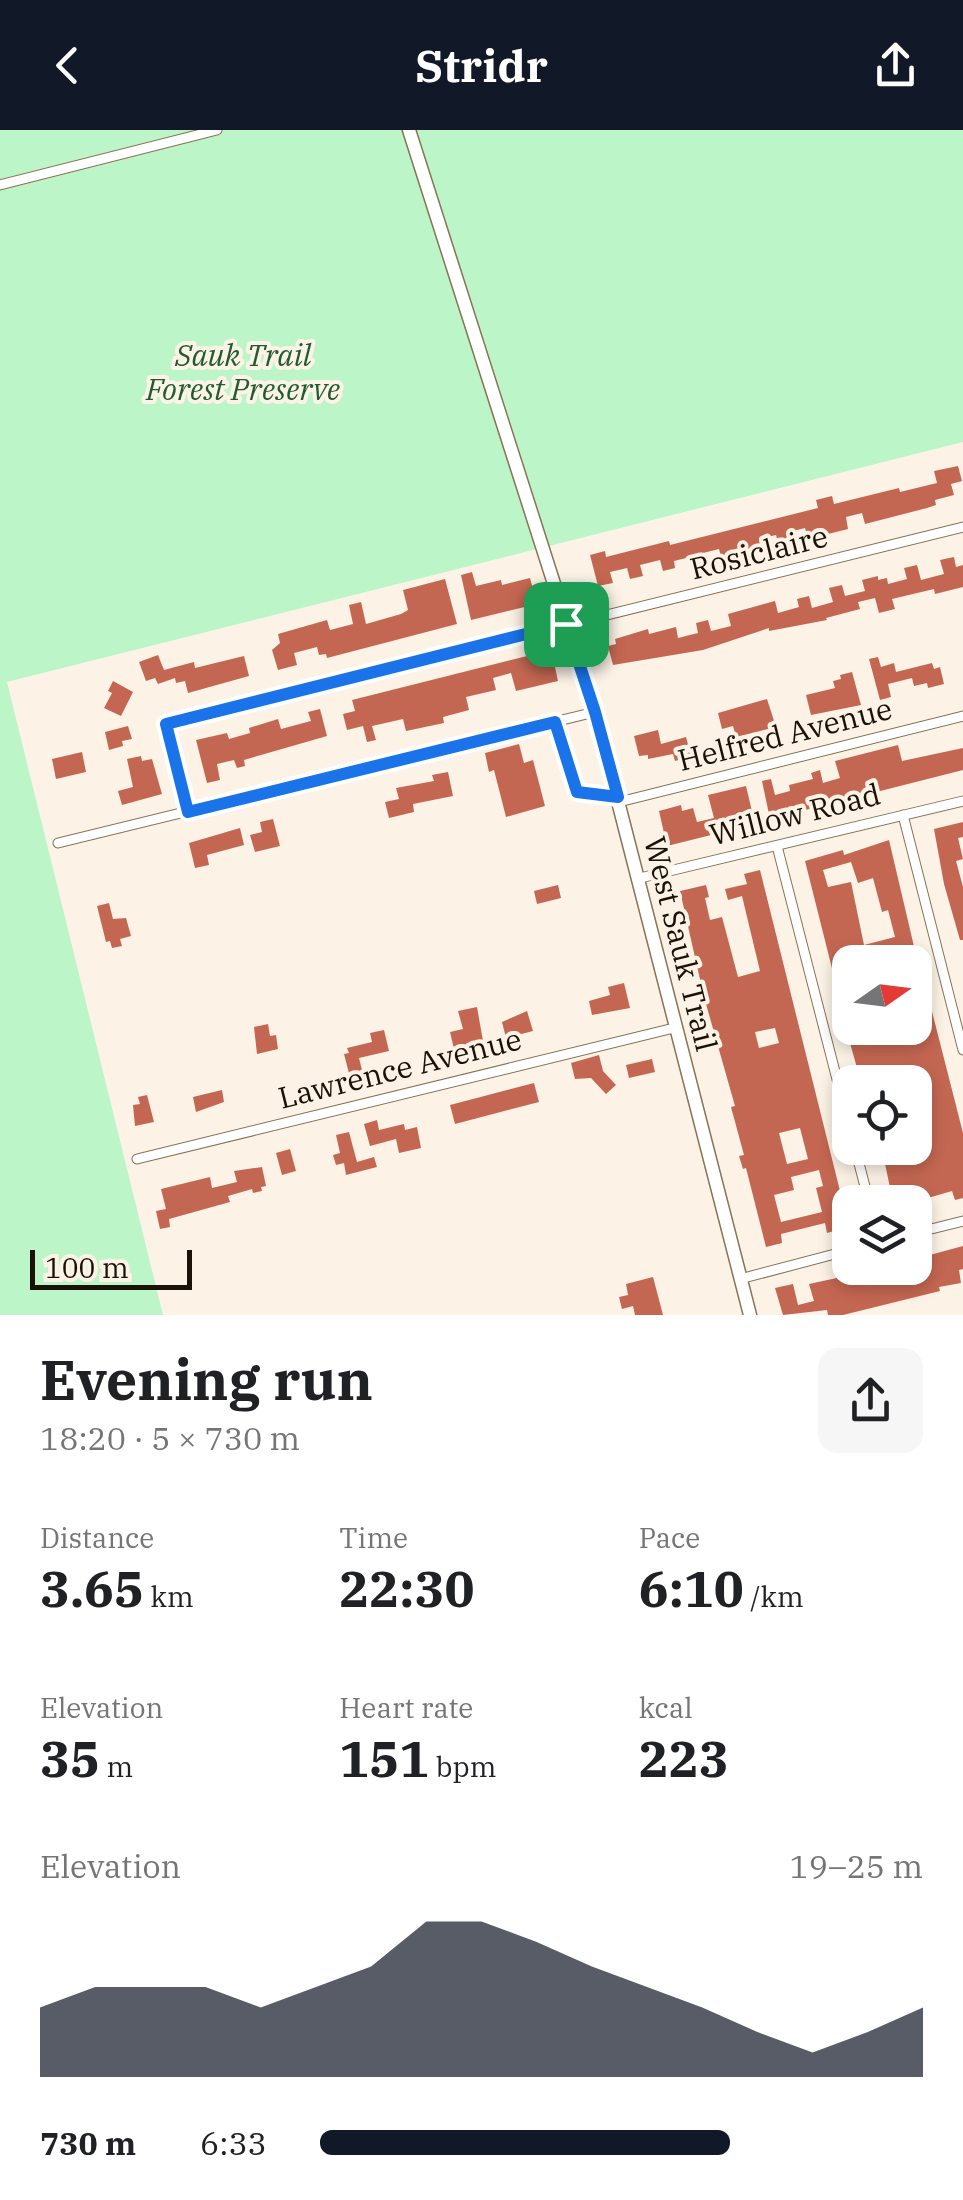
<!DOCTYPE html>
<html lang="en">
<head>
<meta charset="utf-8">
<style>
  :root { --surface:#fff; --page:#f6f6f6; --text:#202124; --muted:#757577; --accent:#111827 }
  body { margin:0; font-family:"IBM Plex Serif",serif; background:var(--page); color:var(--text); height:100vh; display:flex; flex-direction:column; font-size:38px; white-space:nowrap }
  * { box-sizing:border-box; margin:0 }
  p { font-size:32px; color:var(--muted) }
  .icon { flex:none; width:55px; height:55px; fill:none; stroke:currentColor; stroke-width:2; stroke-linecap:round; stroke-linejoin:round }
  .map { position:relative; height:1185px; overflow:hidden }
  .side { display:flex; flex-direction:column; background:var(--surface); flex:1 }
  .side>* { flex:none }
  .needle { width:65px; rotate:76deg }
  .tools { position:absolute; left:832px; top:815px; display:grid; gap:20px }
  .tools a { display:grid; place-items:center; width:100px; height:100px; border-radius:20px; background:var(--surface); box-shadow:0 5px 15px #0003; font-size:50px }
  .scale { position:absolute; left:30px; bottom:25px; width:162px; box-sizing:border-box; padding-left:10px; border:5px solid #1a1207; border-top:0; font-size:28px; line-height:35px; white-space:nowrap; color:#1a1207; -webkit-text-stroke:8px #fcf3e6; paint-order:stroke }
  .pin { position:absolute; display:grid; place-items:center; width:85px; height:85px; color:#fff; margin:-42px; border-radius:20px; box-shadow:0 5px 15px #0006 }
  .round { display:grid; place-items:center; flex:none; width:105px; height:105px; border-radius:20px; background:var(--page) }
  .overview { display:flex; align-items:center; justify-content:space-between; height:170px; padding:0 40px }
  h1 { font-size:55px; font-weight:800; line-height:75px }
  .stats { display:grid; grid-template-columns:repeat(3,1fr); gap:15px; height:170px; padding:10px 40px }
  .stats div { display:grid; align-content:center }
  .stats b { font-size:50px; font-weight:800 }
  .stats small { font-size:28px; font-weight:400 }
  .stats p { font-size:28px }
  .chart { height:280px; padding:20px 40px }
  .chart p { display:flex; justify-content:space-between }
  .chart svg { width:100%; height:180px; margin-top:10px; fill:var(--accent); opacity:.7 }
  ul { padding:0 40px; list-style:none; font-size:32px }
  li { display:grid; grid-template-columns:160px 120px 1fr; align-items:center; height:75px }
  li i { height:25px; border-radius:12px; background:var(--accent) }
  header { display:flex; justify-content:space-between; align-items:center; height:130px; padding:0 40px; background:var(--accent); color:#fff; font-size:45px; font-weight:800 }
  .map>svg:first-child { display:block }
</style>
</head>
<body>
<header><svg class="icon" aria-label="back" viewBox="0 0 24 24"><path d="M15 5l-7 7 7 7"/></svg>Stridr<svg class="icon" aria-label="share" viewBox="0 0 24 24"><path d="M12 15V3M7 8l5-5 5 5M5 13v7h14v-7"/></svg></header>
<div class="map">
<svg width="963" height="1185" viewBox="0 0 963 1185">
  <rect width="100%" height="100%" fill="#fcf3e6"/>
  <path fill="#bcf5c7" d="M 0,0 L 963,0 L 963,312 L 7,552 L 163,1185 L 0,1185 Z"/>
  <g fill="#c46752" fill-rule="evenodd">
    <path d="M 958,336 L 962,351 L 951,354 L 954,365 L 935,370 L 936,375 L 927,378 L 865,394 L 862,383 L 846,387 L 848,399 L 808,409 L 805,398 L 789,402 L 792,413 L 779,416 L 776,405 L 759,409 L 762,421 L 722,431 L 719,419 L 703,423 L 705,435 L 693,438 L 690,427 L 674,431 L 675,438 L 663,441 L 660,430 L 640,435 L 643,446 L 630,449 L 627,438 L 610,442 L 613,453 L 598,456 L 590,425 L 605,421 L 606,427 L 669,411 L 670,415 L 818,378 L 816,370 L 832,366 L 834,374 L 899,358 L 900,362 L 937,353 L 934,341 Z"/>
    <path d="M 954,427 L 956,437 L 963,435 L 963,457 L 935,464 L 934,459 L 892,469 L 895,479 L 879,483 L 875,468 L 858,472 L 860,479 L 826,488 L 827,490 L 769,501 L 769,498 L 703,520 L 613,535 L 608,516 L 616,514 L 615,509 L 648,499 L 649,504 L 676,497 L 678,508 L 698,503 L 696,493 L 708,490 L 711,501 L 731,496 L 728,484 L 775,471 L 778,483 L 799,477 L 797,469 L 809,466 L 812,478 L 833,472 L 829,458 L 842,455 L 845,466 L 865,461 L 862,450 L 878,446 L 878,450 L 887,448 L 888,454 L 907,449 L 904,438 L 917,435 L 921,450 L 944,444 L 940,430 Z"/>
    <path d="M 472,442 L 476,456 L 501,450 L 502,455 L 530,448 L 537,474 L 471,490 L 461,445 Z"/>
    <path d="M 445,449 L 457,494 L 327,528 L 326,524 L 319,525 L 317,517 L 294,523 L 297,535 L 278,540 L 272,520 L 280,513 L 278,504 L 327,490 L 330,500 L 353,494 L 349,475 L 361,472 L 366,494 L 401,484 L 408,480 L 403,460 Z"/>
    <path d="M 543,522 L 552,523 L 558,551 L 516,561 L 511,543 L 493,548 L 496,560 L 466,567 L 469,580 L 443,587 L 444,593 L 406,601 L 403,589 L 372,596 L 376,610 L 367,612 L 363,596 L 347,600 L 343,584 L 355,581 L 352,570 Z"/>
    <path d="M 158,525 L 164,540 L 194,532 L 195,538 L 244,526 L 249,546 L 188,563 L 185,551 L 176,553 L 175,548 L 158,554 L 155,548 L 146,551 L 139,532 Z"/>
    <path d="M 878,527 L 881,537 L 894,533 L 896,542 L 932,533 L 934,539 L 940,537 L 944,554 L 928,558 L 927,553 L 914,556 L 912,548 L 888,554 L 891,567 L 880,570 L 869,529 Z"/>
    <path d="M 852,542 L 861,575 L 811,585 L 806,565 L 835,558 L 833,551 L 841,549 L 840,545 Z"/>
    <path d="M 113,551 L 133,562 L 121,586 L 104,578 L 112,563 L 108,561 Z"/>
    <path d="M 767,569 L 776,597 L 736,607 L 733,596 L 722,599 L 718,583 Z"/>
    <path d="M 320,579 L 327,606 L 244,630 L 245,636 L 237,638 L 234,630 L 217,634 L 220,650 L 207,653 L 196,610 L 227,603 L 229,609 L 250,603 L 249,598 L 278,589 L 281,599 L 311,591 L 308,582 Z"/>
    <path d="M 128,596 L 132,609 L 122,611 L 123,616 L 109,620 L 105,602 Z"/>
    <path d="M 658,600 L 661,614 L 686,607 L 691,626 L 675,631 L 673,624 L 648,629 L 648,625 L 639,626 L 634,606 Z"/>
    <path d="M 519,614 L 524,633 L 533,630 L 545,676 L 506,687 L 494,640 L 489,642 L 485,623 Z"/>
    <path d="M 898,615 L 902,631 L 963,618 L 963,640 L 770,689 L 762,651 L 771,649 L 775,665 L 790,661 L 789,655 L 813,649 L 811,643 L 820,640 L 823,653 L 840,648 L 835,631 Z"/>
    <path d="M 82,622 L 86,642 L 56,649 L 52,629 Z"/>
    <path d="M 141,626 L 142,631 L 152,629 L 162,664 L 122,675 L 118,661 L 133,657 L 127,629 Z"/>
    <path d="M 448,642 L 453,666 L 413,674 L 414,682 L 389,688 L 385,672 L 399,669 L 396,658 L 434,651 L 432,645 Z"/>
    <path d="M 746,656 L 755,694 L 667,716 L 659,681 L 681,675 L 682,681 L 693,678 L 697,692 L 714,688 L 708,665 Z"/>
    <path d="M 273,689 L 280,716 L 255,722 L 250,705 L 262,702 L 260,692 Z"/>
    <path d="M 963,692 L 963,707 L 958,708 L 963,729 L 956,731 L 963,757 L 963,810 L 960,810 L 944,754 L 934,699 Z"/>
    <path d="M 240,698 L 244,715 L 207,725 L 209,735 L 195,738 L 189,713 Z"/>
    <path d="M 889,710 L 916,825 L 894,830 L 892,825 L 866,832 L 850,832 L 850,897 L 847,898 L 805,731 L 843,720 L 844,725 ZM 851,732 L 858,753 L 873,748 L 882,782 L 888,780 L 895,807 L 864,815 L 851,752 L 828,757 L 823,740 Z"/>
    <path d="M 760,740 L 849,1097 L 827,1103 L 825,1093 L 781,1104 L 782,1113 L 766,1117 L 746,1038 L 743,1039 L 739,1026 L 744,1025 L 731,977 L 735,976 L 704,867 L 680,761 L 706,755 L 709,767 L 705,768 L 710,790 L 722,787 L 738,847 L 760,841 L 742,766 L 728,770 L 725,759 L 747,754 L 744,744 ZM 775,898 L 779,913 L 759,918 L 755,902 ZM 800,998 L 808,1029 L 787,1034 L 779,1003 ZM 819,1040 L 823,1056 L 816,1058 L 822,1082 L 781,1092 L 774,1065 L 794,1060 L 791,1047 Z"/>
    <path d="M 558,755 L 561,768 L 537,774 L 534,761 Z"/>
    <path d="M 109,773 L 113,789 L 126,788 L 131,806 L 120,809 L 122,816 L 112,818 L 110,811 L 106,812 L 97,776 Z"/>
    <path d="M 915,832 L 918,832 L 925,854 L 963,1003 L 963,1068 L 955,1070 L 952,1061 L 914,1072 L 893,1072 L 884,1029 L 881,1030 L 878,1018 L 902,1020 L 924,1015 L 915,978 L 915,952 L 861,952 L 848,906 L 847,898 L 863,898 L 864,901 L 889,898 L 891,909 L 912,904 Z"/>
    <path d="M 624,853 L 630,878 L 592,885 L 589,871 L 610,865 L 608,857 Z"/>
    <path d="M 477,877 L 483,911 L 474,914 L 475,918 L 455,923 L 450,902 L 463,899 L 458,881 Z"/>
    <path d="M 527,881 L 533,901 L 506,908 L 502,892 Z"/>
    <path d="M 268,894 L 270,906 L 276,905 L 278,919 L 257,924 L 254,897 Z"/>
    <path d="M 384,900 L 389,921 L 359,928 L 364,948 L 351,951 L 344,924 L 349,923 L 347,918 L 372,912 L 370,903 Z"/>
    <path d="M 599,925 L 603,941 L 616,955 L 606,964 L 591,948 L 575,949 L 571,933 Z"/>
    <path d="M 652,929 L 655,942 L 629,948 L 626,935 Z"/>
    <path d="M 534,953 L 539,972 L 455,994 L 450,975 Z"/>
    <path d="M 222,960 L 224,972 L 196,982 L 193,967 Z"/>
    <path d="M 147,965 L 154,992 L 135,996 L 133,975 L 140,974 L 138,967 Z"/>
    <path d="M 377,990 L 379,1000 L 404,994 L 405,1000 L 417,997 L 421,1018 L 399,1023 L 396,1009 L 370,1016 L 364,994 Z"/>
    <path d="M 349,1002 L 357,1032 L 374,1027 L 377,1037 L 346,1045 L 344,1033 L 336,1035 L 333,1025 L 340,1023 L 336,1005 Z"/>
    <path d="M 290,1019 L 296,1041 L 282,1045 L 276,1023 Z"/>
    <path d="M 262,1037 L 266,1056 L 261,1057 L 262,1061 L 253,1063 L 252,1059 L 228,1066 L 230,1072 L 169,1089 L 170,1097 L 160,1099 L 156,1081 L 166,1079 L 161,1059 L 210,1047 L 212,1058 L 237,1052 L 234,1041 Z"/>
    <path d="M 963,1116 L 963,1139 L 959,1140 L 961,1153 L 939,1157 L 940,1161 L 843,1185 L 828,1185 L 827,1180 L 783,1185 L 775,1158 L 793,1154 L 798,1175 L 814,1171 L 809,1154 L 883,1138 L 915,1138 L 915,1129 Z"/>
    <path d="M 653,1147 L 663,1185 L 635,1185 L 633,1176 L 622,1179 L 619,1167 L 628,1165 L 626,1154 Z"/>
  </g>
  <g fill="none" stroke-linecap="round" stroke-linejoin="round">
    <defs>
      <path id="lane" d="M 555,591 L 577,662 L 614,667"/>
      <g id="street">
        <path d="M 0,55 L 217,0"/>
        <path d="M 619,672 L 963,586"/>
        <path d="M 188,682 L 166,594 L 963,397"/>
        <path d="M 903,685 L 963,920"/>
        <path d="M 58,713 L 595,582"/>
        <path d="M 777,716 L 850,1000"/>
        <path d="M 640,748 L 963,671"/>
        <path d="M 855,1018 L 869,1072"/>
        <path d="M 137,1029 L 674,898"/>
        <path d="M 915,1103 L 963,1091"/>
        <path d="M 740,1149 L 850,1120"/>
      </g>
      <path id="secondary" d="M 409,0 L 595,582 L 750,1185"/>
    </defs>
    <use href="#lane" stroke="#877356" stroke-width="8"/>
    <use href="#street" stroke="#877356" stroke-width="11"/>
    <use href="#secondary" stroke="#877356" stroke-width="15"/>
    <use href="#lane" stroke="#fff" stroke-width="5"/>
    <use href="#street" stroke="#fff" stroke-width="9"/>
    <use href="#secondary" stroke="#fff" stroke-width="12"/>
  </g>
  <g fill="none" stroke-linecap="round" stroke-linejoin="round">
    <defs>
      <path id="route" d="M 566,494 L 595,582 L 618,667 L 577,662 L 555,592 L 188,682 L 166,594 Z"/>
    </defs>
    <use href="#route" stroke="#fff" stroke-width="20"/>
    <use href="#route" stroke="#1a73e8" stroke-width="12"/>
  </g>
  <g text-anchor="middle" stroke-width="8" stroke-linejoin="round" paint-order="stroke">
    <g font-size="30" font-style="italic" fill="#205c32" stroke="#fcf3e6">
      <text x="243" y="236">Sauk Trail<tspan x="243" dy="34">Forest Preserve</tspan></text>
    </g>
    <g font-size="30" fill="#1a1207" stroke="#fcf3e6">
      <text transform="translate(759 423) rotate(-14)" y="10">Rosiclaire</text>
      <text transform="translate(785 605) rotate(-14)" y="10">Helfred Avenue</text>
      <text transform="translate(795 685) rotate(-14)" y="10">Willow Road</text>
      <text transform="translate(680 814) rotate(76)" y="10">West Sauk Trail</text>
      <text transform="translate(400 939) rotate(-14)" y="10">Lawrence Avenue</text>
    </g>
  </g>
</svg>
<div class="tools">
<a><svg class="needle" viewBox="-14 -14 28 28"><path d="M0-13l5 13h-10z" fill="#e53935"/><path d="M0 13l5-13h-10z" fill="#757577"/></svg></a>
<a><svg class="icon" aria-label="locate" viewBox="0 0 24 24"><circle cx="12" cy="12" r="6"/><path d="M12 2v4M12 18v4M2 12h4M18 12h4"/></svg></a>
<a><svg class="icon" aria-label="layers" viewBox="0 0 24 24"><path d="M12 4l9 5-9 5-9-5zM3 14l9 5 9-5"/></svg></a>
</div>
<div class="scale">100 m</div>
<div class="pin" style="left:566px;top:494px;background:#1e9e55"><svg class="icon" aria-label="arrive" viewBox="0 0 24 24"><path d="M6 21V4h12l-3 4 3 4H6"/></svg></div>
</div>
<section class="side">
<div class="overview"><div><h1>Evening run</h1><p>18:20 · 5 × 730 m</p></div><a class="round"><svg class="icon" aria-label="share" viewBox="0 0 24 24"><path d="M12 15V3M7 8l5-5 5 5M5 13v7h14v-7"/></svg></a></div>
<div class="stats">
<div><p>Distance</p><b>3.65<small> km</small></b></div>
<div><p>Time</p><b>22:30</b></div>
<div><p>Pace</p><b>6:10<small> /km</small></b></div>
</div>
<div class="stats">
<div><p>Elevation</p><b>35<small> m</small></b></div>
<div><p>Heart rate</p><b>151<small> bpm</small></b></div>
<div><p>kcal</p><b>223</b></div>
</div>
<div class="chart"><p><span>Elevation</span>19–25 m</p>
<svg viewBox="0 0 160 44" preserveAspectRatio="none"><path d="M0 44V27L10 22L20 22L30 22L40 27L50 22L60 17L70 6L80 6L90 11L100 17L110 22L120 27L130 33L140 38L150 33L160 27V44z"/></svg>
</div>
<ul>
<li><b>730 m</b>6:33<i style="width:68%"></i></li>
</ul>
</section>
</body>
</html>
